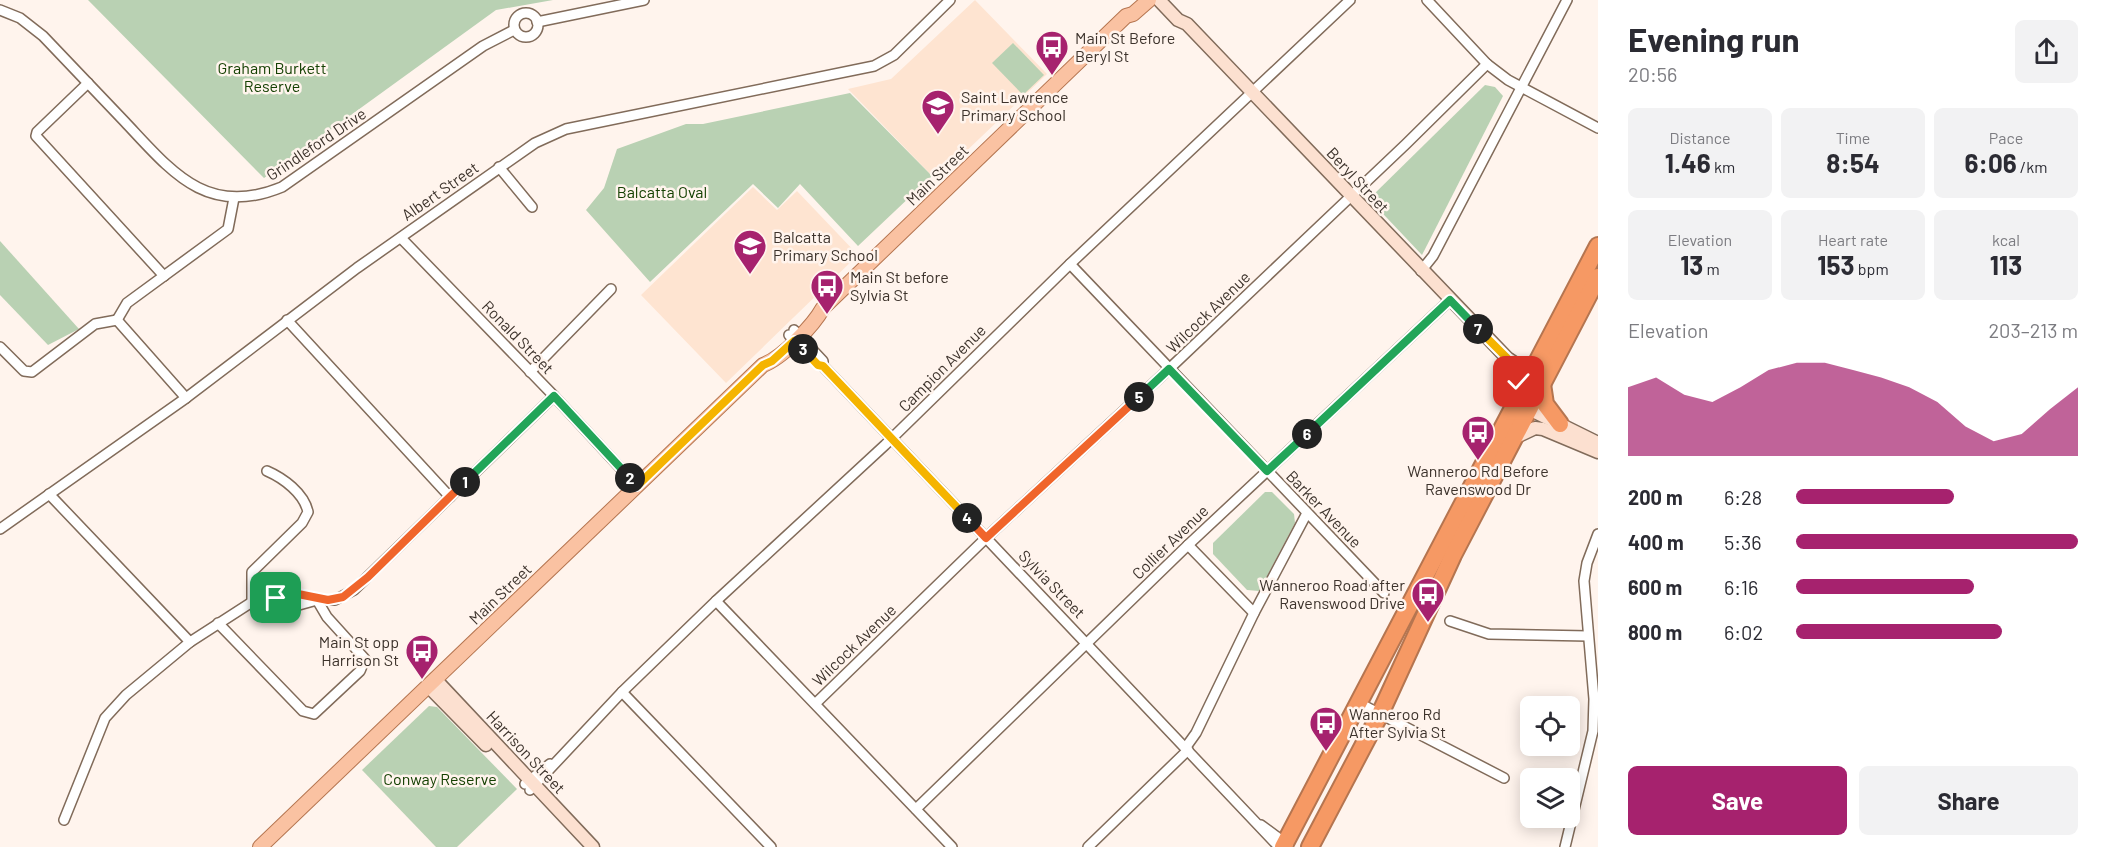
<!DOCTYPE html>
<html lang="en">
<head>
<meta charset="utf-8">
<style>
  :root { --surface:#fff; --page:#f2f2f3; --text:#2b2b33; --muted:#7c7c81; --accent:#a6226e }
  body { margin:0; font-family:Barlow,sans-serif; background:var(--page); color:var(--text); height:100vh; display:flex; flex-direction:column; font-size:22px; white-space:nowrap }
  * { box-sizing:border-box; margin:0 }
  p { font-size:20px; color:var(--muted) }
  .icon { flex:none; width:33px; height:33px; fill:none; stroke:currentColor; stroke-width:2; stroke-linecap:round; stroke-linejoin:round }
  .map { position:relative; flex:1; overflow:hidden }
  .side { display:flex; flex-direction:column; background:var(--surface); width:510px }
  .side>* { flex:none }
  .fabs { position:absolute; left:1520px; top:696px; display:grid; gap:12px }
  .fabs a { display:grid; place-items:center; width:60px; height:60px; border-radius:9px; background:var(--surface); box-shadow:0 3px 15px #0003; font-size:30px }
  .pin { position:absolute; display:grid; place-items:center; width:51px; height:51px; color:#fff; margin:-26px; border-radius:12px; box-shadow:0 3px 9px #0006 }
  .km { position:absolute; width:30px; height:30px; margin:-15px; border-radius:50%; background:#222; color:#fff; font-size:16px; line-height:30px; text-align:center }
  .round { display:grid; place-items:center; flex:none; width:63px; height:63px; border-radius:9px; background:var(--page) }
  .head { display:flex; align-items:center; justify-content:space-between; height:102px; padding:0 30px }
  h1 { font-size:33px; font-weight:700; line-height:45px }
  .figures { display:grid; grid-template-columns:repeat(3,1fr); gap:9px; height:102px; padding:6px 30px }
  .figures div { display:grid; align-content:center; border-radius:9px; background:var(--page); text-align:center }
  .figures b { font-size:26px; font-weight:700 }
  .figures small { font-size:16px; font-weight:400 }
  .figures p { font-size:16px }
  .chart { height:168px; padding:12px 30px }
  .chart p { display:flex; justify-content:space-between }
  .chart svg { width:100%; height:108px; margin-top:6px; fill:var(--accent); opacity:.7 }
  .cta { display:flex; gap:12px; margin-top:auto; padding:12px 30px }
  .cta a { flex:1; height:69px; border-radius:9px; background:var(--accent); color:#fff; font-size:24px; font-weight:700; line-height:69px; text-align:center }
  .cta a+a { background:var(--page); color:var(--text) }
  ul { padding:0 30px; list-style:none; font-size:20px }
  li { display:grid; grid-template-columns:96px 72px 1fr; align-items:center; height:45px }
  li i { height:15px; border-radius:8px; background:var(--accent) }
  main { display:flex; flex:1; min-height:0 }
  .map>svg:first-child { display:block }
</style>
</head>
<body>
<main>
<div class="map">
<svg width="1598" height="847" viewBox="0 0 1598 847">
  <rect width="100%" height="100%" fill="#fff4ed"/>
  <g fill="#fee4d1">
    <path d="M 975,0 L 1047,74 L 936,180 L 848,89 L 891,79 Z"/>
    <path d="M 753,187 L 777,210 L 797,191 L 858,255 L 726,383 L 641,295 Z"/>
  </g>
  <g fill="#b9d1b3">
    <path d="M 88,0 L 553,0 L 496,10 L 264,178 Z"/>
    <path d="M 1013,43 L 1044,75 L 1023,95 L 992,63 Z"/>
    <path d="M 1485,85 L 1495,87 L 1503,96 L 1422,255 L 1369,199 Z"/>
    <path d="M 850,93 L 932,176 L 858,246 L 800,184 L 778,208 L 753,184 L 650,282 L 586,210 L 604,188 L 617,149 L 686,124 L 703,124 Z"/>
    <path d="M 0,242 L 0,241 L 79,329 L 48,345 L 0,295 Z"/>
    <path d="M 1265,492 L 1272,492 L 1294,514 L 1295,523 L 1259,591 L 1247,590 L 1213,554 L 1213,543 Z"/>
    <path d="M 429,706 L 437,707 L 517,789 L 457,847 L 436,847 L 362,770 Z"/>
  </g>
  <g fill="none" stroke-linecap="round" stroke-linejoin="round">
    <defs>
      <g id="street">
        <path d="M 1427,0 L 1487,64 L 1508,80 L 1598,128"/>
        <path d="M 0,10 L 20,18 L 43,36 C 70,64 97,93 125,122 C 172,172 207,218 282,187 L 483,46 L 514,30"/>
        <circle cx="526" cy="25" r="12"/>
        <path d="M 537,22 L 644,0"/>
        <path d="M 88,83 L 37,132 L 36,136 L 164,276"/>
        <path d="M 499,167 L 532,207"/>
        <path d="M 401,238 L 554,396 L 637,486"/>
        <path d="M 1070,264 L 1384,593"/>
        <path d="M 1421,271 L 1433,256 L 1567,0"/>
        <path d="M 117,320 L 127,303 L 228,229 L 234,198"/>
        <path d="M 117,320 L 186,398"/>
        <path d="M 287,320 L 450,497"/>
        <path d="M 794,330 L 823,361 L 823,366 L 1279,847"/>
        <path d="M 789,335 L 812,358"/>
        <path d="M 0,347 L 24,371 L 32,372 L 95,324 L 117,320"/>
        <path d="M 530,372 L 611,289"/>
        <path d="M 49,494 L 190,642"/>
        <path d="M 0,529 L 186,398 L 357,268 L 535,143 L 566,129 L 874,66 L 894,55 L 950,0"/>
        <path d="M 1188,545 L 1254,613"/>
        <path d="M 276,598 L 299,605 L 317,600"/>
        <path d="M 716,601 L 952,847"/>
        <path d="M 252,602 L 252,572 L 302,523 L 308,512 C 304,493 283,478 267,471"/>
        <path d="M 1450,621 L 1489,634 L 1588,636"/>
        <path d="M 218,623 L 303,711 L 314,714 L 360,671 L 365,659 L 327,617 L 317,600"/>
        <path d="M 622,692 L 771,847"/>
        <path d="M 816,703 L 986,538 L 1169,369 L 1406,144 L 1487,64"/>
        <path d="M 1359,703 L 1504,778"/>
        <path d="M 1186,747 L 1196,733 L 1254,613 L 1307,513"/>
        <path d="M 525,784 L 550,764"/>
        <path d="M 530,790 L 622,692 L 716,601 L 885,445 L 1070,264 L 1350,0"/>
        <path d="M 916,809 L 1188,545 L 1450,300"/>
        <path d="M 64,820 L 105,718 L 126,695 L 190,642 L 252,602 L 292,594 L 317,600 L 335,600 L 354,590 L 554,396"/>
        <path d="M 1261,825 L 1288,845"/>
        <path d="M 1088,847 L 1188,750"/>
        <path d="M 1565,847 L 1593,731 L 1594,699 L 1584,581 L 1587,563 L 1598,534"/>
      </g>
      <g id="secondary">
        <path d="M 1159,0 L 1178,20 L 1187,24 L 1507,358 L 1519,366 L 1534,368"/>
        <path d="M 1508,359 L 1519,382 L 1520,394"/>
        <path d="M 1523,412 L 1529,409 L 1598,443"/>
        <path d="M 1514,438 L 1535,428 L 1543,429 L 1598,452"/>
        <path d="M 435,679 L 593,847"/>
        <path d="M 428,686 L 486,745"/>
      </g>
      <path id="primary" d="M 260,847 L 763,365 C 782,358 813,326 823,308 L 1126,16 L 1133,14 L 1149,0"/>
      <g id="highway">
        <path d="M 1542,384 L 1545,404 L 1560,424"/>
        <path d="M 1283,847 L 1598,246"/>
        <path d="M 1310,847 L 1380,714 L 1453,555 L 1598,277"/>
      </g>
    </defs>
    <use href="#street" stroke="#816b5a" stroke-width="12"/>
    <use href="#secondary" stroke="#816b5a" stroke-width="15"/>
    <use href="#primary" stroke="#b57550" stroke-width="16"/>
    <use href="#highway" stroke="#b57550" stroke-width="20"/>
    <use href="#street" stroke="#fff" stroke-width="9"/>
    <use href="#secondary" stroke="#fce0d0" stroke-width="12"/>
    <use href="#primary" stroke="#fac2a2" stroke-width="14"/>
    <use href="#highway" stroke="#f69964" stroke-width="16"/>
  </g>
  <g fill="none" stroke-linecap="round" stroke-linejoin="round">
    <defs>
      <path id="split-1" d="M 276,598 L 298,594 L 328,600 L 343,597 L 368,577 L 465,482"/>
      <path id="split-2" d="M 465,482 L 554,396 L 630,478"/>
      <path id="split-3" d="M 630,478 L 637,486 L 763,365 L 772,361 L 794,341 L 803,349"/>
      <path id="split-4" d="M 803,349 L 818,365 L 823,366 L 967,518"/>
      <path id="split-5" d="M 967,518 L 986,538 L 1139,397"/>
      <path id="split-6" d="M 1139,397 L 1169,369 L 1267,471 L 1307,434"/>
      <path id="split-7" d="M 1307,434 L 1450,300 L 1478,329"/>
      <path id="split-8" d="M 1478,329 L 1507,358 L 1519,382"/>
    </defs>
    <use href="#split-1" stroke="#fff" stroke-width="12"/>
    <use href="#split-2" stroke="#fff" stroke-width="12"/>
    <use href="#split-3" stroke="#fff" stroke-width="12"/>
    <use href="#split-4" stroke="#fff" stroke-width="12"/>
    <use href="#split-5" stroke="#fff" stroke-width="12"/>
    <use href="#split-6" stroke="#fff" stroke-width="12"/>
    <use href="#split-7" stroke="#fff" stroke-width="12"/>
    <use href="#split-8" stroke="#fff" stroke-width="12"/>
    <use href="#split-1" stroke="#f0652b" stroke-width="8"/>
    <use href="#split-2" stroke="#22a559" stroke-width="8"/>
    <use href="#split-3" stroke="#f5b400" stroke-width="8"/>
    <use href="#split-4" stroke="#f5b400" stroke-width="8"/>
    <use href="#split-5" stroke="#f0652b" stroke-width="8"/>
    <use href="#split-6" stroke="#22a559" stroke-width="8"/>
    <use href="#split-7" stroke="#22a559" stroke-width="8"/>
    <use href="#split-8" stroke="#f5b400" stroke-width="8"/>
  </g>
  <defs>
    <symbol id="bus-pin" viewBox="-11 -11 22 30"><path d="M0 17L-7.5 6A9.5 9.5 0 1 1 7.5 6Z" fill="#a6226e" stroke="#fff4ed"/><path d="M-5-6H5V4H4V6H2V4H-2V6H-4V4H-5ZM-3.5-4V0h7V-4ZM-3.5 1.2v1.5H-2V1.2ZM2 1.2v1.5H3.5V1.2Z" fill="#fff"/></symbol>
    <symbol id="school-pin" viewBox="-11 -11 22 30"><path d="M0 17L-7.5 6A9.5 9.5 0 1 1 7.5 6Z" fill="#a6226e" stroke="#fff4ed"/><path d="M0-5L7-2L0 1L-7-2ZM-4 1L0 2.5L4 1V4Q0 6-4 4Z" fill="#fff"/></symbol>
  </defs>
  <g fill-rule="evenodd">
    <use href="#bus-pin" x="1033" y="28" width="38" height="52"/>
    <use href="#school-pin" x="919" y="87" width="38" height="52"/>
    <use href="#school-pin" x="731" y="227" width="38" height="52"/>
    <use href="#bus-pin" x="808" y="267" width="38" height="52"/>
    <use href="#bus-pin" x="1459" y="413" width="38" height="52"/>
    <use href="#bus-pin" x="1409" y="575" width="38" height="52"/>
    <use href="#bus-pin" x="403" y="632" width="38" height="52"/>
    <use href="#bus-pin" x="1307" y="704" width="38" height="52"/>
  </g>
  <g text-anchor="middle" stroke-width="5" stroke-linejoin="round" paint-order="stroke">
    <g font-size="16" fill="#3d332c" stroke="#fff4ed" text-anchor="start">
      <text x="1075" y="44">Main St Before<tspan x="1075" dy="18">Beryl St</tspan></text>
      <text x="961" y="103">Saint Lawrence<tspan x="961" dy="18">Primary School</tspan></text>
      <text x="773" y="243">Balcatta<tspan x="773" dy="18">Primary School</tspan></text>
      <text x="850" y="283">Main St before<tspan x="850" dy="18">Sylvia St</tspan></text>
      <text x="1478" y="477" text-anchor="middle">Wanneroo Rd Before<tspan x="1478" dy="18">Ravenswood Dr</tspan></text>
      <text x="1405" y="591" text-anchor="end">Wanneroo Road after<tspan x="1405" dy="18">Ravenswood Drive</tspan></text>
      <text x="399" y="648" text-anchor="end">Main St opp<tspan x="399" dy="18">Harrison St</tspan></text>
      <text x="1349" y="720">Wanneroo Rd<tspan x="1349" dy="18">After Sylvia St</tspan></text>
    </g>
    <g font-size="16" fill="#144002" stroke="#fff4ed">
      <text x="272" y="74">Graham Burkett<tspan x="272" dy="18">Reserve</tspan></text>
      <text x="662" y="198">Balcatta Oval</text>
      <text x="440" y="785">Conway Reserve</text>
    </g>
    <g font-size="16" fill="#3d332c" stroke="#fff4ed">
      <text transform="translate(316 144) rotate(-34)" y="6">Grindleford Drive</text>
      <text transform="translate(937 175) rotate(-44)" y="6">Main Street</text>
      <text transform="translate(1358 180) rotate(47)" y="6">Beryl Street</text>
      <text transform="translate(440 191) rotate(-35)" y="6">Albert Street</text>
      <text transform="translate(1208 312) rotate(-44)" y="6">Wilcock Avenue</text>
      <text transform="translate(518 337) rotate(46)" y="6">Ronald Street</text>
      <text transform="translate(942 368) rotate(-45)" y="6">Campion Avenue</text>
      <text transform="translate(1324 509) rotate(46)" y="6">Barker Avenue</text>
      <text transform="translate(1170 542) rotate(-44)" y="6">Collier Avenue</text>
      <text transform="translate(1052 584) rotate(46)" y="6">Sylvia Street</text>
      <text transform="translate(500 594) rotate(-44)" y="6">Main Street</text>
      <text transform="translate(854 645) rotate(-44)" y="6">Wilcock Avenue</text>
      <text transform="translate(526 752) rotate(47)" y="6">Harrison Street</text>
    </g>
  </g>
</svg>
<div class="fabs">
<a><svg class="icon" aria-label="locate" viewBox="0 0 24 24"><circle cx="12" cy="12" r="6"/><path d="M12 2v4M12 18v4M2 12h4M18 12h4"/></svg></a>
<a><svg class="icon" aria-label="layers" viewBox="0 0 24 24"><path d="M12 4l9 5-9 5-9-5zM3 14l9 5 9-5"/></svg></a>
</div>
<div class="pin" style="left:276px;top:598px;background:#1e9e55"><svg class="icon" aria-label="arrive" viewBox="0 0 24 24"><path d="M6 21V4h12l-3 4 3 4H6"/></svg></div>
<div class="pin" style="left:1519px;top:382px;background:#d93025"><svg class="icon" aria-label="check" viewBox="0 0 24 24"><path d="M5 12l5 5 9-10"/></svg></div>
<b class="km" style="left:465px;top:482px">1</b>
<b class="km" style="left:630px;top:478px">2</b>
<b class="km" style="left:803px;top:349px">3</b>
<b class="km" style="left:967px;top:518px">4</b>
<b class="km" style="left:1139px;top:397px">5</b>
<b class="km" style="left:1307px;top:434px">6</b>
<b class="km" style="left:1478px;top:329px">7</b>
</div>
<section class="side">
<div class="head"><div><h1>Evening run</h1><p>20:56</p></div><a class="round"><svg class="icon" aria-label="share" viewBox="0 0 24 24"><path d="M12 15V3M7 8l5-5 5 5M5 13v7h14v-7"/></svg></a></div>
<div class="figures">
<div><p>Distance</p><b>1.46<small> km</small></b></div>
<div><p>Time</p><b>8:54</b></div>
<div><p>Pace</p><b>6:06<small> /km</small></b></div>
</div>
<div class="figures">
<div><p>Elevation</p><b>13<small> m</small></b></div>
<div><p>Heart rate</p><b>153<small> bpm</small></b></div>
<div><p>kcal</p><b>113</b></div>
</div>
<div class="chart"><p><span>Elevation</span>203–213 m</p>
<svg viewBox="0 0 160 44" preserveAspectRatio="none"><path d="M0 44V16L10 12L20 19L30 22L40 16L50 9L60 6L70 6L80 9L90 12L100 16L110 22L120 32L130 38L140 35L150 25L160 16V44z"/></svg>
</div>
<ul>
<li><b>200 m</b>6:28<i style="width:56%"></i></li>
<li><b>400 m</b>5:36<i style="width:100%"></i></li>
<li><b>600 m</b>6:16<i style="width:63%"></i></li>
<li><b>800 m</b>6:02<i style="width:73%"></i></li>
</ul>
<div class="cta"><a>Save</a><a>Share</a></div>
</section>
</main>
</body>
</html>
